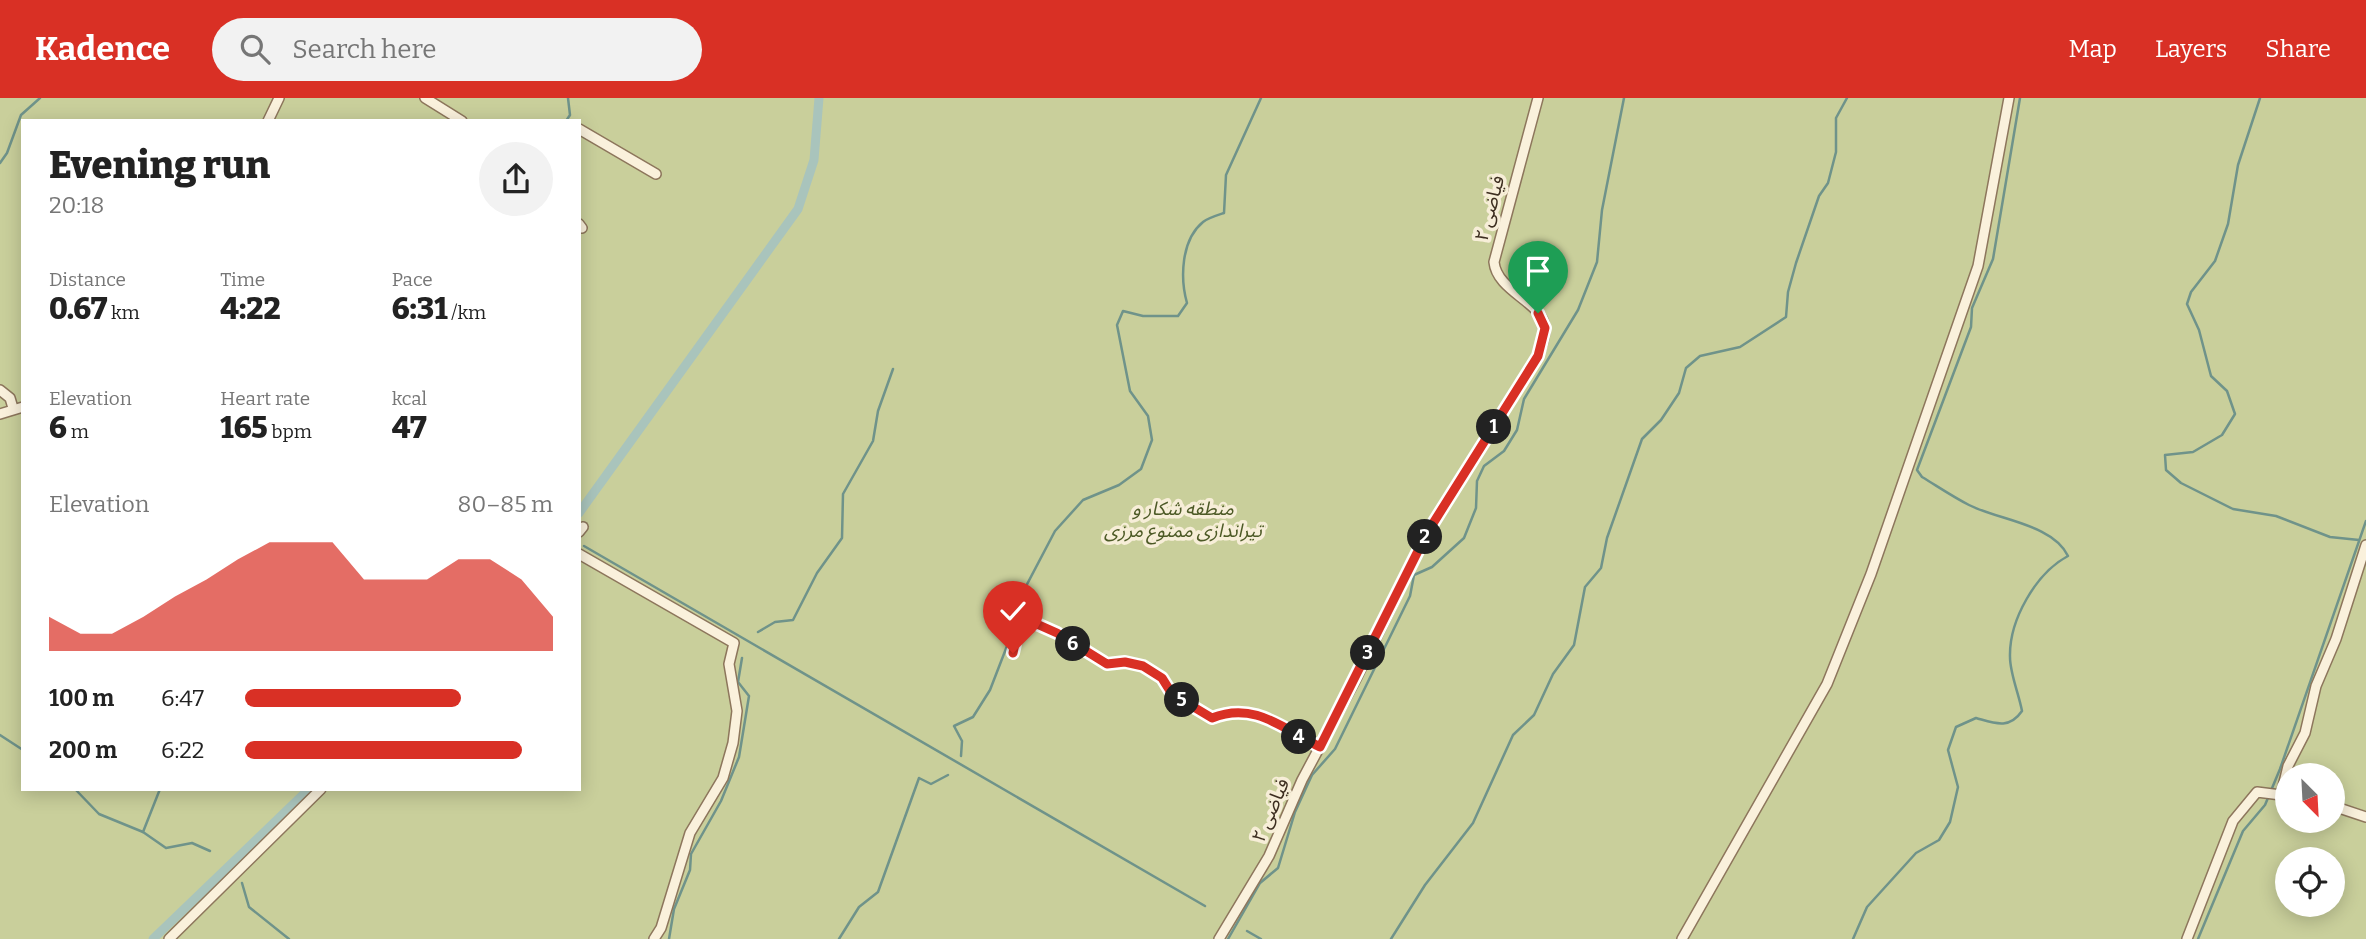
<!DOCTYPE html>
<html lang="en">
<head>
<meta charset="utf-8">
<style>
  :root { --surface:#fff; --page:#f2f2f2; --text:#222; --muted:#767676; --accent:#d93025 }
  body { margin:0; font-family:Bitter,"Noto Sans Arabic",serif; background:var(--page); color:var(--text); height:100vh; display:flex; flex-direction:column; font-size:26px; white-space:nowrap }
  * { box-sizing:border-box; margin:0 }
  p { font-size:23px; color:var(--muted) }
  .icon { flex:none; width:38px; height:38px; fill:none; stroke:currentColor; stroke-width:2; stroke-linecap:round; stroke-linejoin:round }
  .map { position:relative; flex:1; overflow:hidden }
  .drawer { position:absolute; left:21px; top:21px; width:560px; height:672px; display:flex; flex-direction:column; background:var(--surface); border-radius:0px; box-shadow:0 4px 18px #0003 }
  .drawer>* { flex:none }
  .needle { width:46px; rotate:156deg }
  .tools { position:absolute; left:2275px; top:665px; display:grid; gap:14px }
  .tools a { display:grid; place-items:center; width:70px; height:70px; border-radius:50%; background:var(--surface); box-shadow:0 4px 18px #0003; font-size:35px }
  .pin { position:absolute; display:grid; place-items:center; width:60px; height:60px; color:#fff; margin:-72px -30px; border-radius:50% 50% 50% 0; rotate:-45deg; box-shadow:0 0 7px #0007 }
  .pin .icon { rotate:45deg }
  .km { position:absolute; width:35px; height:35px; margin:-18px; border-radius:50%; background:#222; color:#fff; font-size:19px; line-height:35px; text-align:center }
  .round { display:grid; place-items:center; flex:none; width:74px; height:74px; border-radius:37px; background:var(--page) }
  .overview { display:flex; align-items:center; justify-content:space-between; height:119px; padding:0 28px }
  h1 { font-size:38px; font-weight:800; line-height:52px }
  .figures { display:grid; grid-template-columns:repeat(3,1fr); gap:10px; height:119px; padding:7px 28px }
  .figures div { display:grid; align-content:center }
  .figures b { font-size:30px; font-weight:800 }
  .figures small { font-size:19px; font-weight:400 }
  .figures p { font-size:19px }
  .chart { height:196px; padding:14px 28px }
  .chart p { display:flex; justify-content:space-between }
  .chart svg { width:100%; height:126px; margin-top:7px; fill:var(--accent); opacity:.7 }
  ul { padding:0 28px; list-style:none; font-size:23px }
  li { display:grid; grid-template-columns:112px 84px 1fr; align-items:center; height:52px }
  li i { height:18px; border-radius:9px; background:var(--accent) }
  header { display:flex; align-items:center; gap:42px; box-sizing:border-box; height:98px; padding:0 35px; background:var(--accent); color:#fff }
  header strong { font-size:33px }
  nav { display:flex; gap:38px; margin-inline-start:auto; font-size:24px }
  .search { width:490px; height:63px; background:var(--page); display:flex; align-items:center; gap:18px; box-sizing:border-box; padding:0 24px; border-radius:38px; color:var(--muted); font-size:26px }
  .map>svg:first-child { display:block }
</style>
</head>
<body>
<header>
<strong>Kadence</strong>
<div class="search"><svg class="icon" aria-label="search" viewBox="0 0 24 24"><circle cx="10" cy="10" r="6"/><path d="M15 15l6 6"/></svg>Search here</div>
<nav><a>Map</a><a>Layers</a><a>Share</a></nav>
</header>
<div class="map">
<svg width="2366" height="841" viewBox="0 0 2366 841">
  <rect width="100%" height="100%" fill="#f0e4c8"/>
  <path fill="#c9cf9b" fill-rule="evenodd" d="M 0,0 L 2366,0 L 2366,841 L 0,841 ZM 23,23 L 579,23 L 579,691 L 23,691 ZM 2287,677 L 2333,677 L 2333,723 L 2287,723 ZM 2287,761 L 2333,761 L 2333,807 L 2287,807 Z"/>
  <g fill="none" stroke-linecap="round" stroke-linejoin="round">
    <g stroke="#6f938a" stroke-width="2.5">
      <path d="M 2260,0 L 2238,67 L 2228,126 L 2215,163 L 2191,194 L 2187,206 L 2199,232 L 2211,278 L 2227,293 L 2235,316 L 2222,337 L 2193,354 L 2165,357 L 2166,372 L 2181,385 L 2233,411 L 2276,418 L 2330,439 L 2359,442"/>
      <path d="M 566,23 L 570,17 L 568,0"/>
      <path d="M 0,65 L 7,55 L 21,17 L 40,0"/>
      <path d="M 584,448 L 1205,808"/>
      <path d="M 758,534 L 775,524 L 793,522 L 817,475 L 842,440 L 843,396 L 873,343 L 878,313 L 893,271"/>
      <path d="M 0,637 L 23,652"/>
      <path d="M 961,658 L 962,643 L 954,628 L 973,619 L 990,592 L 1007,548 L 1014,511 L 1055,433 L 1083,402 L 1119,387 L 1141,371 L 1152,342 L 1148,318 L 1130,293 L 1117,227 L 1123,213 L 1143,218 L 1178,218 L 1187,205 C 1180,180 1181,142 1203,124 C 1208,120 1218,117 1224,115 L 1226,77 L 1261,0"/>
      <path d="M 75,691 L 99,716 L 143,734 L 166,750 L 192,745 L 210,753"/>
      <path d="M 143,734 L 160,691"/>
      <path d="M 242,785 L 249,809 L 289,841"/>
      <path d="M 1247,833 L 1261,841"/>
      <path d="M 669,841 L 674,811 L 690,772 L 691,756 L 721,703 L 739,659 L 749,598 L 738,584 L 742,560"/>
      <path d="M 839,841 L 859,809 L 878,794 L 919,680 L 931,686 L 948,677"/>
      <path d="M 1228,841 L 1260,785 L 1278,770 L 1295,714 L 1312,677 L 1335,651 L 1410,498 L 1414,477 L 1432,469 L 1464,440 L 1476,410 L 1477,383 L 1484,368 L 1504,353 L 1517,332 L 1524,301 L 1578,212 L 1597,164 L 1602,112 L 1624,0"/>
      <path d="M 1391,841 L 1425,787 L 1473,725 L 1513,637 L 1534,617 L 1553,576 L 1574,547 L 1585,489 L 1601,470 L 1607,440 L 1642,341 L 1661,322 L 1679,295 L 1686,270 L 1700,258 L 1740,249 L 1786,219 L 1788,194 L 1796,165 L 1819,98 L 1828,85 L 1836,54 L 1836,20 L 1847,0"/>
      <path d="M 1853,841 L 1867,809 L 1916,755 L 1939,742 L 1950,724 L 1958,689 L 1948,652 L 1956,629 L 1976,620 C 1994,625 2009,632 2022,613 C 2019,596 2010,576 2010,559 C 2009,522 2036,475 2068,458 C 2053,426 1998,422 1969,407 C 1953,399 1937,388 1922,379 L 1917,372 L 1971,229 L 1972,210 L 1993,161 L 2020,0"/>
      <path d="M 2198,841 L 2243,733 L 2265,707 L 2280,671 L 2366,423"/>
    </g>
    <g stroke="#a9c4bc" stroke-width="9">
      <path d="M 579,415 L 798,111 L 814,62 L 819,0"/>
      <path d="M 153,841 L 309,691"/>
    </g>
    <defs>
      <g id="street">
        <path d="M 425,0 L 462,23"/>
        <path d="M 268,23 L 279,0"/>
        <path d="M 579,31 L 656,76"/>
        <path d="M 579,126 L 582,130"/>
        <path d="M 0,292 L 10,300 L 13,310"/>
        <path d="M 0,316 L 23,309"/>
        <path d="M 579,434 L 583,429"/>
        <path d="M 579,456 L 734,545 L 729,566 L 737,613 L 733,645 L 723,680 L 690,735 L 661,830 L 654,841"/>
        <path d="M 1013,555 L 1021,519 L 1057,535 L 1107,566 L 1125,564 L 1143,568 L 1162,580 L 1172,596 L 1212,620 C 1254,603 1282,630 1320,649"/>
        <path d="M 2333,708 L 2366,719"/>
        <path d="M 169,841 L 321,691"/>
        <path d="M 1219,841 L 1269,758 L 1302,682 L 1356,581 L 1427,435 L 1538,258 C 1540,251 1546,238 1545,230 C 1543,204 1497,194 1494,164 L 1538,0"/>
        <path d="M 1682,841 L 1827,586 L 1871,476 L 1978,168 L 2009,0"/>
        <path d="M 2187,841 L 2233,723 L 2257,694 L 2281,697 L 2288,668 L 2305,635 L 2316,588 L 2336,541 L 2366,447"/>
      </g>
    </defs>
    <use href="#street" stroke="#8d765c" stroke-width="12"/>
    <use href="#street" stroke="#faf1dc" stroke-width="9"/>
  </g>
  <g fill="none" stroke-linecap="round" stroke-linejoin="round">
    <defs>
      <path id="route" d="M 1013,555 L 1021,519 L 1057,535 L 1107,566 L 1125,564 L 1143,568 L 1162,580 L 1172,596 L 1212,620 C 1254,603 1282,630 1320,649 L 1427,435 L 1538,258 L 1545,230 L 1538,215"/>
    </defs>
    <use href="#route" stroke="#fff" stroke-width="14"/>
    <use href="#route" stroke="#d93025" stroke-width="9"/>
  </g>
  <g text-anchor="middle" stroke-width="7" stroke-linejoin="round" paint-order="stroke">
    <g font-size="19" fill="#3d2e20" stroke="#f7eed8">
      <text transform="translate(1489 110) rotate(-75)" y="7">فیاضی ۲</text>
      <text transform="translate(1270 712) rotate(-67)" y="7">فیاضی ۲</text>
    </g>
    <g font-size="19" font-style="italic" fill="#4d5a26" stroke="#f7eed8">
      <text x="1183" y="417">منطقه شکار و<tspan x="1183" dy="22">تیراندازی ممنوع مرزی</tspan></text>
    </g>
  </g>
</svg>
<div class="tools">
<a><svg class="needle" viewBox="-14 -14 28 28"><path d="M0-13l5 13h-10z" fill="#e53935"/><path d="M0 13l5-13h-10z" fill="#767676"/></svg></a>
<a><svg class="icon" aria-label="locate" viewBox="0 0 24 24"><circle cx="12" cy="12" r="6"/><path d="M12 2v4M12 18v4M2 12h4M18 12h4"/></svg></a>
</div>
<div class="pin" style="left:1538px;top:215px;background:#1e9e55"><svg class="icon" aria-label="arrive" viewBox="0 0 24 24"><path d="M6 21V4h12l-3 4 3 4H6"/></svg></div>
<div class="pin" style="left:1013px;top:555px;background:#d93025"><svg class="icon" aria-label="check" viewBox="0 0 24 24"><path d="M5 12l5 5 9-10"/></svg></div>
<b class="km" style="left:1494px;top:329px">1</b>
<b class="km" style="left:1425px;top:439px">2</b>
<b class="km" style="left:1368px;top:555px">3</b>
<b class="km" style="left:1299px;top:639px">4</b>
<b class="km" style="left:1182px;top:602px">5</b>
<b class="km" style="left:1073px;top:546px">6</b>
<section class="drawer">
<div class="overview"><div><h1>Evening run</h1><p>20:18</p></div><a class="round"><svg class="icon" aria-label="share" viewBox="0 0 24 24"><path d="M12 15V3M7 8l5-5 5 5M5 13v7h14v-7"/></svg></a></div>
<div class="figures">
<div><p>Distance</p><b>0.67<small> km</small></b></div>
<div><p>Time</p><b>4:22</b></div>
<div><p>Pace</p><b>6:31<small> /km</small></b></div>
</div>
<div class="figures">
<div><p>Elevation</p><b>6<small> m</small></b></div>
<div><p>Heart rate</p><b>165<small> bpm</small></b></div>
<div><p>kcal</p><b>47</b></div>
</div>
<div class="chart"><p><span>Elevation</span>80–85 m</p>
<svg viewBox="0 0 160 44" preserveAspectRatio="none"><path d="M0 44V32L10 38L20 38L30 32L40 25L50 19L60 12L70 6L80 6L90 6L100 19L110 19L120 19L130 12L140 12L150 19L160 32V44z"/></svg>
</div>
<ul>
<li><b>100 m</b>6:47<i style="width:70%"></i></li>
<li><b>200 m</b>6:22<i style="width:90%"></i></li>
</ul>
</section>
</div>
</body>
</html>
